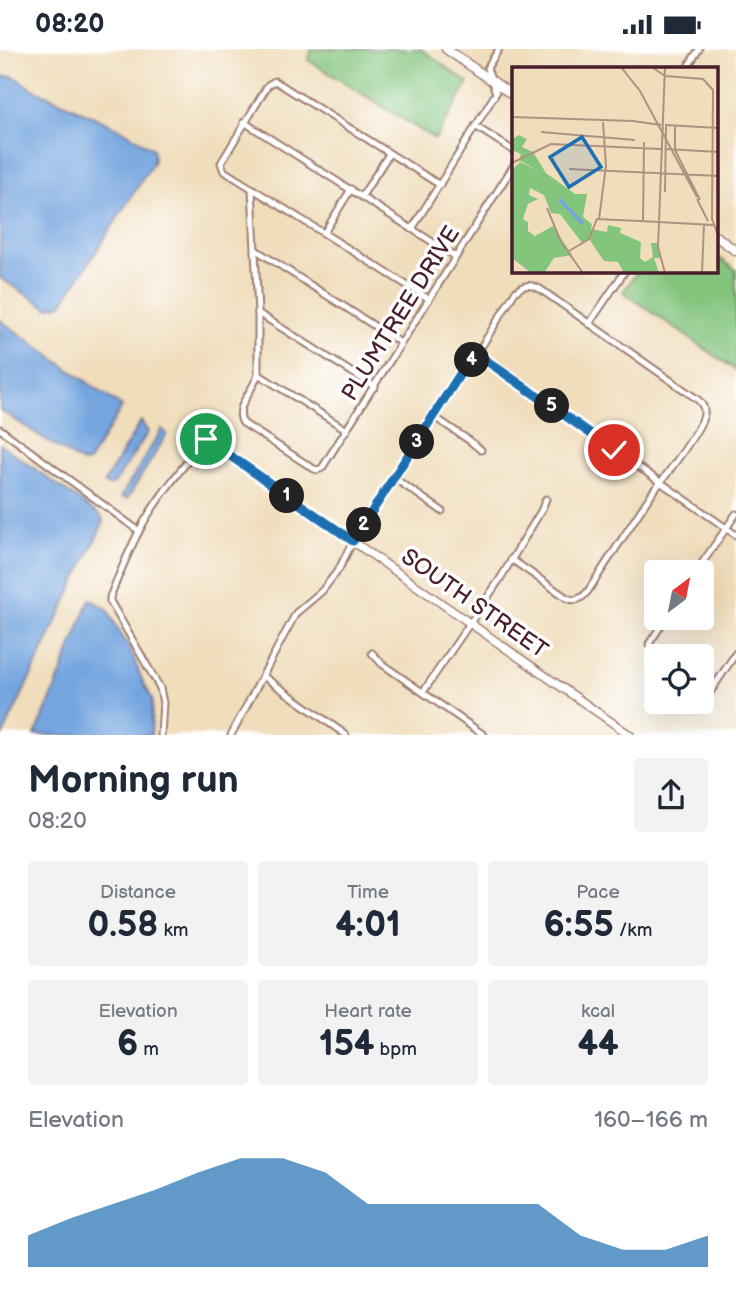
<!DOCTYPE html>
<html lang="en">
<head>
<meta charset="utf-8">
<style>
  :root { --surface:#fff; --page:#f2f2f3; --text:#1f2937; --muted:#747a83; --accent:#1f6fb2 }
  body { margin:0; font-family:"Balsamiq Sans",sans-serif; background:var(--page); color:var(--text); height:100vh; display:flex; flex-direction:column; font-size:26px; white-space:nowrap }
  * { box-sizing:border-box; margin:0 }
  p { font-size:23px; color:var(--muted) }
  .icon { flex:none; width:38px; height:38px; fill:none; stroke:currentColor; stroke-width:2; stroke-linecap:round; stroke-linejoin:round }
  .map { position:relative; height:686px; overflow:hidden }
  .sheet { display:flex; flex-direction:column; background:var(--surface); flex:1 }
  .sheet>* { flex:none }
  .needle { width:46px; rotate:32deg }
  .buttons { position:absolute; left:644px; top:511px; display:grid; gap:14px }
  .buttons a { display:grid; place-items:center; width:70px; height:70px; border-radius:7px; background:var(--surface); box-shadow:0 7px 28px #0002; font-size:35px }
  .pin { position:absolute; display:grid; place-items:center; width:60px; height:60px; color:#fff; margin:-30px; border:4px solid #fff; border-radius:50%; box-shadow:0 2px 7px #0007 }
  .km { position:absolute; width:35px; height:35px; margin:-18px; border-radius:50%; background:#222; color:#fff; font-size:19px; line-height:35px; text-align:center }
  .round { display:grid; place-items:center; flex:none; width:74px; height:74px; border-radius:7px; background:var(--page) }
  .summary { display:flex; align-items:center; justify-content:space-between; height:119px; padding:0 28px }
  h1 { font-size:38px; font-weight:800; line-height:52px }
  .stats { display:grid; grid-template-columns:repeat(3,1fr); gap:10px; height:119px; padding:7px 28px }
  .stats div { display:grid; align-content:center; border-radius:7px; background:var(--page); text-align:center }
  .stats b { font-size:35px; font-weight:800 }
  .stats small { font-size:19px; font-weight:400 }
  .stats p { font-size:19px }
  .chart { height:196px; padding:14px 28px }
  .chart p { display:flex; justify-content:space-between }
  .chart svg { width:100%; height:126px; margin-top:7px; fill:var(--accent); opacity:.7 }
  .status { display:flex; justify-content:space-between; align-items:center; height:49px; padding:0 35px; background:var(--surface); direction:ltr }
  .status svg { height:19px; fill:currentColor }
  .map>svg:first-child { display:block }
</style>
</head>
<body>
<div class="status"><b>08:20</b><svg viewBox="0 0 49 12"><path d="M0 12V9h3v3zM5 12V6h3v6zM10 12V3h3v9zM15 12V0h3v12zM26 1h20v11H26zM47 4h2v5h-2z"/></svg></div>
<div class="map">
<svg width="736" height="686" viewBox="0 0 736 686">
  <rect width="100%" height="100%" fill="#fff"/>
  <filter id="ink" filterUnits="userSpaceOnUse"><feTurbulence type="fractalNoise" baseFrequency=".0143" numOctaves="2"/><feDisplacementMap in="SourceGraphic" scale="14" xChannelSelector="R" yChannelSelector="G"/><feConvolveMatrix kernelMatrix="1 2 1 2 8 2 1 2 1" color-interpolation-filters="sRGB"/></filter>
  <filter id="wash" filterUnits="userSpaceOnUse"><feTurbulence type="fractalNoise" baseFrequency=".00686" numOctaves="4" result="noise"/><feDisplacementMap in="SourceGraphic" scale="28" xChannelSelector="R" yChannelSelector="G"/><feGaussianBlur stdDeviation="1.57" result="paint"/><feColorMatrix in="noise" values="0 0 0 0 0 0 0 0 0 0 0 0 0 0 0 0 0 1.4 0 .05"/><feComposite in="paint" operator="in"/></filter>
  <g filter="url(#wash)">
    <rect width="100%" height="100%" fill="#f0ddbb"/>
    <g fill="#84c57e" stroke="#677254" stroke-width="2">
      <path d="M 312,0 L 421,0 L 468,34 L 435,90 L 308,11 Z"/>
      <path d="M 717,207 L 736,221 L 736,321 L 623,243 L 638,222 L 717,222 Z"/>
    </g>
    <g fill="#75a5df" stroke="#606285" stroke-width="2">
      <path d="M 13,27 L 33,40 L 124,82 L 153,100 L 154,107 L 153,114 L 62,255 L 48,259 L 0,229 L 0,28 Z"/>
      <path d="M 0,271 L 122,358 L 88,413 L 82,414 L 0,361 Z"/>
      <path d="M 141,372 L 148,383 L 114,435 L 108,437 L 104,434 Z"/>
      <path d="M 162,380 L 167,385 L 127,450 L 121,448 Z"/>
      <path d="M 0,395 L 102,468 L 103,474 L 3,686 L 0,686 Z"/>
      <path d="M 90,550 L 107,560 L 123,590 L 129,597 L 142,631 L 152,650 L 151,686 L 35,686 C 56,642 72,595 90,550 Z"/>
    </g>
  </g>
  <g filter="url(#ink)">
    <g fill="none" stroke-linecap="round" stroke-linejoin="round">
      <defs>
        <g id="minor">
          <path d="M 687,19 L 699,0"/>
          <path d="M 244,73 L 456,208"/>
          <path d="M 475,77 L 514,102"/>
          <path d="M 252,139 L 258,264 L 258,325 C 254,341 233,359 243,374 L 314,420 L 318,421 L 322,419 L 514,116"/>
          <path d="M 362,147 L 389,105"/>
          <path d="M 412,180 L 496,44 L 487,19 L 499,0"/>
          <path d="M 324,184 L 351,140"/>
          <path d="M 256,201 L 401,294"/>
          <path d="M 429,250 L 224,122 L 221,114 L 268,36 L 275,32 L 440,136"/>
          <path d="M 258,264 L 375,338"/>
          <path d="M 589,275 L 625,222"/>
          <path d="M 477,305 L 736,486"/>
          <path d="M 258,325 L 347,381"/>
          <path d="M 433,367 L 470,392 L 481,401"/>
          <path d="M 0,380 L 139,482"/>
          <path d="M 394,429 L 442,462"/>
          <path d="M 696,523 L 736,465"/>
          <path d="M 649,595 L 666,569"/>
          <path d="M 372,604 L 382,615 L 484,686"/>
          <path d="M 263,627 L 346,686"/>
          <path d="M 423,643 L 500,530 L 541,462 L 546,450"/>
          <path d="M 701,657 L 736,604"/>
          <path d="M 161,686 L 163,654 L 160,639 L 110,552 L 110,548 C 120,523 130,498 144,473 C 161,444 184,416 206,390"/>
          <path d="M 231,686 L 296,564 L 322,542 L 339,520 L 353,492 L 462,322 L 477,305 L 515,243 C 524,235 530,235 540,240 L 697,350 C 702,354 705,358 704,365 C 703,377 670,421 661,433 L 654,441 L 588,542 C 582,550 575,553 567,549 L 511,510"/>
        </g>
        <path id="tertiary" d="M 194,382 L 232,408 L 630,686"/>
        <g id="secondary">
          <path d="M 446,0 L 514,47"/>
          <path d="M 717,188 L 736,202"/>
        </g>
      </defs>
      <use href="#minor" stroke="#9d7e73" stroke-width="9"/>
      <use href="#tertiary" stroke="#9d7e73" stroke-width="10"/>
      <use href="#secondary" stroke="#9d7e73" stroke-width="11"/>
      <use href="#minor" stroke="#fff" stroke-width="5"/>
      <use href="#tertiary" stroke="#fff" stroke-width="7"/>
      <use href="#secondary" stroke="#fff" stroke-width="8"/>
    </g>
  </g>
  <g fill="none" stroke-linecap="round" stroke-linejoin="round" filter="url(#ink)">
    <defs>
      <path id="route" d="M 206,390 L 353,492 L 462,322 L 477,305 L 614,401"/>
    </defs>
    <use href="#route" stroke="#fff" stroke-width="14"/>
    <use href="#route" stroke="#1f6fb2" stroke-width="9"/>
  </g>
  <g text-anchor="middle" stroke-width="7" stroke-linejoin="round" paint-order="stroke">
    <g font-size="23" fill="#4a1f2b" stroke="#fff">
      <text transform="translate(400 264) rotate(-58)" y="8">PLUMTREE DRIVE</text>
      <text transform="translate(475 554) rotate(35)" y="8">SOUTH STREET</text>
    </g>
  </g>
  <g transform="translate(512 18)">
    <rect width="206" height="206" fill="#f0ddbb"/>
    <path d="M 7,68 L 15,72 L 10,80 L 21,85 L 34,106 L 63,127 L 75,127 L 71,150 L 80,157 L 79,162 L 95,165 L 96,158 L 109,161 L 108,166 L 129,175 L 128,191 L 133,195 L 141,190 L 139,176 L 146,176 L 148,191 L 142,191 L 147,206 L 112,206 L 106,195 L 92,194 L 77,172 L 71,177 L 48,147 L 39,146 L 32,128 L 18,121 L 17,128 L 26,132 L 16,137 L 11,152 L 16,155 L 16,164 L 23,169 L 41,159 L 60,188 L 42,191 L 32,206 L 19,206 L 0,191 L 1,102 L 8,95 L 25,103 L 7,93 L 9,87 L 0,83 L 0,72 Z" fill="#84c57e"/>
    <path fill="none" stroke="#75a5df" stroke-width="3.5" d="M 47,132 L 71,157"/>
    <path fill="none" stroke="#ae9181" stroke-width="2" d="M 109,0 L 128,24 L 185,130M 140,0 L 153,9 L 191,12 L 201,23 L 200,152 L 207,171M 153,0 L 147,155 L 201,158M 0,50 L 121,54 L 149,58 L 144,57M 153,58 L 207,61M 163,58 L 163,83 L 188,133M 29,65 L 123,73M 154,82 L 207,85M 0,96 L 39,77 L 149,82M 57,102 L 207,109M 153,125 L 154,58M 185,132 L 196,154M 35,141 L 49,175 L 71,206M 87,152 L 94,99 L 91,55M 131,154 L 132,75M 57,184 L 77,172 L 85,152 L 147,155 L 146,180 L 153,206M 190,206 L 192,157"/>
    <path fill="#1f6fb2" fill-opacity="0.15" stroke="#1f6fb2" stroke-width="3.5" d="M 70,70 L 89,100 L 57,120 L 38,90 Z"/>
    <rect width="206" height="206" fill="none" stroke="#4a1f2b" stroke-width="3.5"/>
  </g>
</svg>
<div class="buttons">
<a><svg class="needle" viewBox="-14 -14 28 28"><path d="M0-13l5 13h-10z" fill="#e53935"/><path d="M0 13l5-13h-10z" fill="#747a83"/></svg></a>
<a><svg class="icon" aria-label="locate" viewBox="0 0 24 24"><circle cx="12" cy="12" r="6"/><path d="M12 2v4M12 18v4M2 12h4M18 12h4"/></svg></a>
</div>
<div class="pin" style="left:206px;top:390px;background:#1e9e55"><svg class="icon" aria-label="arrive" viewBox="0 0 24 24"><path d="M6 21V4h12l-3 4 3 4H6"/></svg></div>
<div class="pin" style="left:614px;top:401px;background:#d93025"><svg class="icon" aria-label="check" viewBox="0 0 24 24"><path d="M5 12l5 5 9-10"/></svg></div>
<b class="km" style="left:287px;top:447px">1</b>
<b class="km" style="left:364px;top:476px">2</b>
<b class="km" style="left:417px;top:393px">3</b>
<b class="km" style="left:472px;top:311px">4</b>
<b class="km" style="left:552px;top:357px">5</b>
</div>
<section class="sheet">
<div class="summary"><div><h1>Morning run</h1><p>08:20</p></div><a class="round"><svg class="icon" aria-label="share" viewBox="0 0 24 24"><path d="M12 15V3M7 8l5-5 5 5M5 13v7h14v-7"/></svg></a></div>
<div class="stats">
<div><p>Distance</p><b>0.58<small> km</small></b></div>
<div><p>Time</p><b>4:01</b></div>
<div><p>Pace</p><b>6:55<small> /km</small></b></div>
</div>
<div class="stats">
<div><p>Elevation</p><b>6<small> m</small></b></div>
<div><p>Heart rate</p><b>154<small> bpm</small></b></div>
<div><p>kcal</p><b>44</b></div>
</div>
<div class="chart"><p><span>Elevation</span>160–166 m</p>
<svg viewBox="0 0 160 44" preserveAspectRatio="none"><path d="M0 44V33L10 27L20 22L30 17L40 11L50 6L60 6L70 11L80 22L90 22L100 22L110 22L120 22L130 33L140 38L150 38L160 33V44z"/></svg>
</div>
</section>
</body>
</html>
